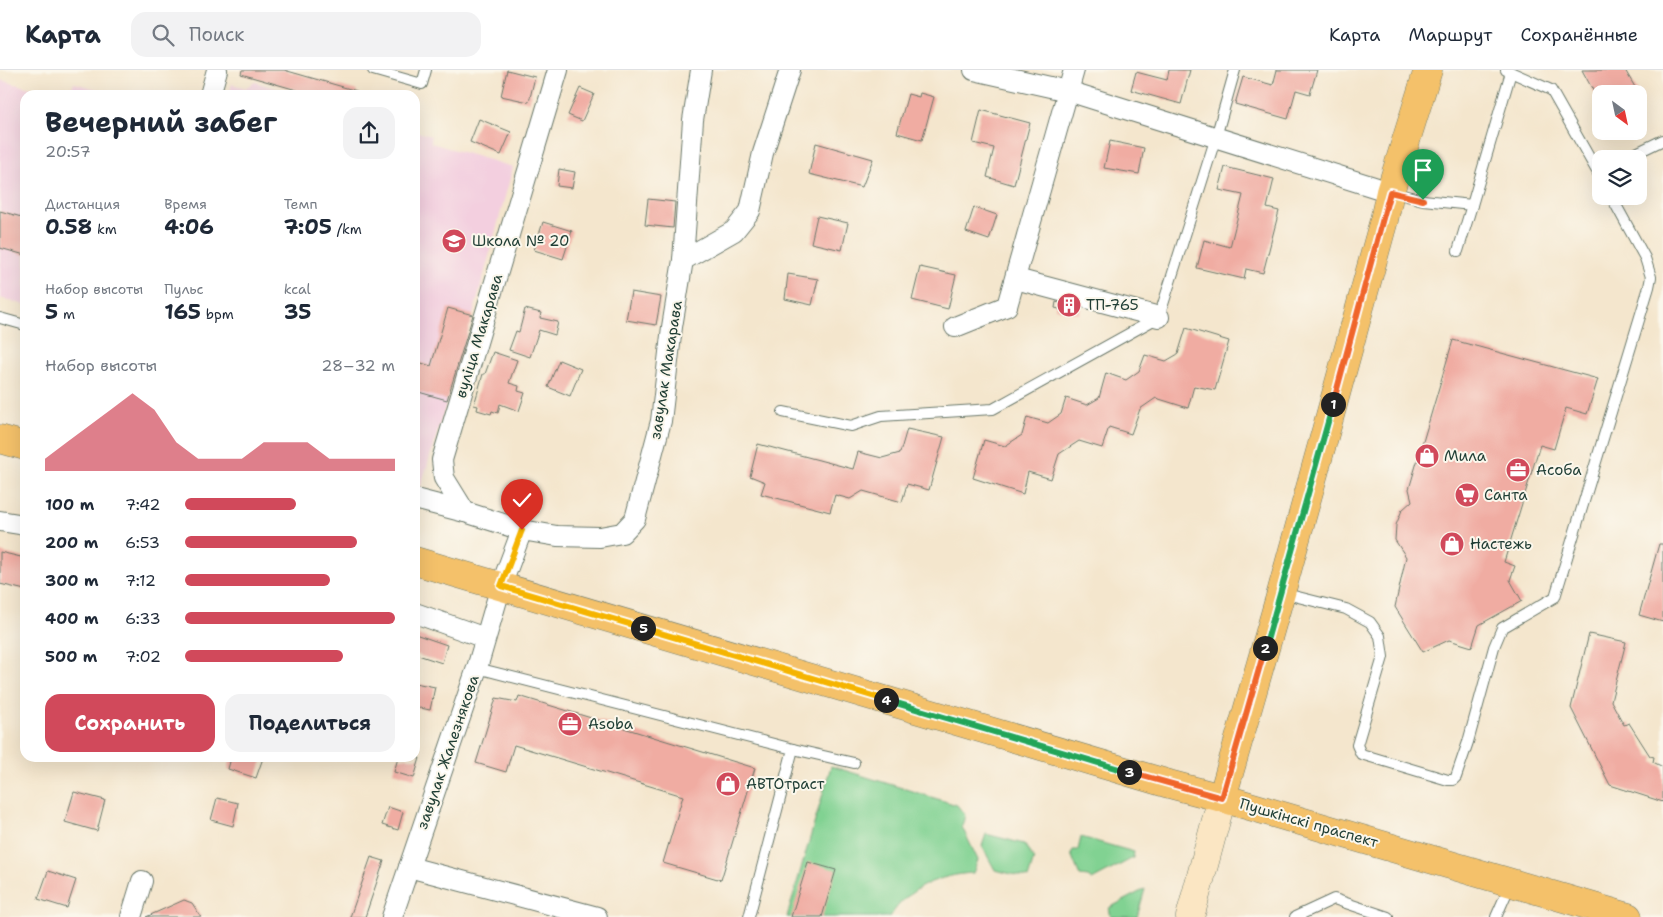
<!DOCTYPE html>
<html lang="ru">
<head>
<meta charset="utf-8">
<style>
  :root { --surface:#fff; --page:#f2f2f3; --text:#1f2937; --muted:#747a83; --line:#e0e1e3; --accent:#d1495b }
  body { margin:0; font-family:"Shantell Sans",sans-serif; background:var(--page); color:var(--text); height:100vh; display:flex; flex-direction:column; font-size:19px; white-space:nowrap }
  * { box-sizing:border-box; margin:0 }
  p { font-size:16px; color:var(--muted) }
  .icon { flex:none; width:28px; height:28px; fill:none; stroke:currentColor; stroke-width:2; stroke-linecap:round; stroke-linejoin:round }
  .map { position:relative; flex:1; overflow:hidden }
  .sheet { position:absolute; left:20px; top:20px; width:400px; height:672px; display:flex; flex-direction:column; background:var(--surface); border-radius:15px; box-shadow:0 5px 20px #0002 }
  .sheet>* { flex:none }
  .needle { width:32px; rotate:147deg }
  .buttons { position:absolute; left:1592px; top:15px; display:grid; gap:10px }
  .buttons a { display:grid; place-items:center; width:55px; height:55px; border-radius:10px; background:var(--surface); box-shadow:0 5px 20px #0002; font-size:25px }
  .pin { position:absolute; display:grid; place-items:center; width:42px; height:42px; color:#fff; margin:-51px -21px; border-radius:50% 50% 50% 0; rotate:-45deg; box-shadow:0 0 5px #0007 }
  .pin .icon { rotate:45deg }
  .km { position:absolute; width:25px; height:25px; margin:-12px; border-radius:50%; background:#222; color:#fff; font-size:14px; line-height:25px; text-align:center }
  .round { display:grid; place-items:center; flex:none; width:52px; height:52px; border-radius:15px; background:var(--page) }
  .head { display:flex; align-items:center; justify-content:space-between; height:85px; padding:0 25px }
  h1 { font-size:28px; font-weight:700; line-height:38px }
  .metrics { display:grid; grid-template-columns:repeat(3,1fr); gap:8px; height:85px; padding:5px 25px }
  .metrics div { display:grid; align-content:center }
  .metrics b { font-size:21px; font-weight:700 }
  .metrics small { font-size:14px; font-weight:400 }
  .metrics p { font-size:14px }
  .chart { height:140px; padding:10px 25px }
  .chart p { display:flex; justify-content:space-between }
  .chart svg { width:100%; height:90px; margin-top:5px; fill:var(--accent); opacity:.7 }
  .cta { display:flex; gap:10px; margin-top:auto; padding:10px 25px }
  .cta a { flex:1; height:58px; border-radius:15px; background:var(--accent); color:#fff; font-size:20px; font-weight:700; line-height:58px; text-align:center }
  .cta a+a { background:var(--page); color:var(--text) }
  ul { padding:0 25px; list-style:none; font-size:16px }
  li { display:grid; grid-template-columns:80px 60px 1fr; align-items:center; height:38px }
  li i { height:12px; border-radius:6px; background:var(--accent) }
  header { display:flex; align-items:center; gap:30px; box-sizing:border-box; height:70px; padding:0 25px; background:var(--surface); border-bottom:1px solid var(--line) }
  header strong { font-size:24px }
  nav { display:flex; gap:28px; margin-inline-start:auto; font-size:18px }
  .search { width:350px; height:45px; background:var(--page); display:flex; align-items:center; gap:12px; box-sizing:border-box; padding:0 18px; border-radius:15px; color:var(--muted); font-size:19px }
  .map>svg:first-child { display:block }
</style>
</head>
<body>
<header>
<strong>Карта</strong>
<div class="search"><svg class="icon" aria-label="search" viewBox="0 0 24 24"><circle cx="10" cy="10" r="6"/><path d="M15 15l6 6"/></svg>Поиск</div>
<nav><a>Карта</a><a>Маршрут</a><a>Сохранённые</a></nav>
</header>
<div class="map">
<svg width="1663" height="847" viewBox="0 0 1663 847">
  <rect width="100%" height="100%" fill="#fbf7ec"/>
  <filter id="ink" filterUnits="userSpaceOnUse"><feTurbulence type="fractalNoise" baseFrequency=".02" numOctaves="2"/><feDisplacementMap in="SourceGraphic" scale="10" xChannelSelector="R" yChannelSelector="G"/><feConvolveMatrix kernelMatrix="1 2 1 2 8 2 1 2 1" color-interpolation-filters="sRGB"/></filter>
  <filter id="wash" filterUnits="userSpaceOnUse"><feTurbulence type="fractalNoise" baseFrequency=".0096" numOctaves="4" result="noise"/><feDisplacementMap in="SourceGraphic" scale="20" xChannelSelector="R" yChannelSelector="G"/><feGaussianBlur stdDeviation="1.12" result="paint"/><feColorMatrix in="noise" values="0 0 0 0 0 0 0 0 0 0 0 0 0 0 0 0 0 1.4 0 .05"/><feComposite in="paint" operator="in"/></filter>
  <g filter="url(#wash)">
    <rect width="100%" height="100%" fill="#f4e6cd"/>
    <g fill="#f3cfdf">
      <path d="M 0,10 L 56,25 L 25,25 L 25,235 L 0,228 Z"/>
      <path d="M 255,12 L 298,25 L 229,25 L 232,14 L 245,18 Z"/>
      <path d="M 74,13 L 118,25 L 68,25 Z"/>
      <path d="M 415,61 L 431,66 L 431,73 L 513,97 L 473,245 L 421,416 L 415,414 Z"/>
    </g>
    <g fill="#81d292" stroke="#508863">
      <path d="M 831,696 L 957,735 L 965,745 L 962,757 L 978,790 L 973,803 C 940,805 908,817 890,847 L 787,847 Z"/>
      <path d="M 986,764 L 1024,774 L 1034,789 L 1028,808 L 995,800 L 982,776 Z"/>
      <path d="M 1081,767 L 1134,782 L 1133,788 L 1092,810 L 1088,807 L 1080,806 L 1071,784 L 1073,780 L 1078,780 Z"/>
      <path d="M 1145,819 L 1137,847 L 1111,847 L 1109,838 Z"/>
    </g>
    <g id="blocks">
      <g fill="#f0aca2">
        <path d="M 242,0 L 284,0 L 357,21 L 356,25 L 314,25 L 241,4 Z"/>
        <path d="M 507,0 L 535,7 L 529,32 L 501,26 Z"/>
        <path d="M 1169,0 L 1190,0 L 1181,34 L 1131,20 L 1136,2 L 1167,10 Z"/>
        <path d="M 1277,0 L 1317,0 L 1310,24 L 1296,20 L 1288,49 L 1235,34 L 1243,7 L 1273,15 Z"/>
        <path d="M 1582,0 L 1625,0 L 1639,24 L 1595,24 Z"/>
        <path d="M 580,18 L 594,24 L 582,51 L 568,45 Z"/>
        <path d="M 920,23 L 934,27 L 922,70 L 897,63 L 908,24 L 919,27 Z"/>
        <path d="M 981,40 L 1030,53 L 1014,115 L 987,107 L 994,78 L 973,73 Z"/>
        <path d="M 479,49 L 511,62 L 501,85 L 470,72 Z"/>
        <path d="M 1110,71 L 1144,78 L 1139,104 L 1104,98 Z"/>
        <path d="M 816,73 L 873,89 L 862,117 L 809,104 Z"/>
        <path d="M 1225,97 L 1274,109 L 1267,138 L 1279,141 L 1263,203 L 1246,199 L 1244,209 L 1197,198 L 1204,170 L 1230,177 L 1243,125 L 1219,120 Z"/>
        <path d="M 559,99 L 575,102 L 572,118 L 557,116 Z"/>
        <path d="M 648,129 L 675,132 L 673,158 L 645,155 Z"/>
        <path d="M 974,137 L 997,145 L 989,170 L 966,162 Z"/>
        <path d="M 0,141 L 25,148 L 25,185 L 0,178 Z"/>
        <path d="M 817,146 L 848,153 L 842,180 L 811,173 Z"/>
        <path d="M 543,152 L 572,161 L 563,189 L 534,180 Z"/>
        <path d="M 920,197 L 956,205 L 948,239 L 912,230 Z"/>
        <path d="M 788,204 L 818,209 L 812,235 L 785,229 Z"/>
        <path d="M 631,222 L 661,227 L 656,255 L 626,250 Z"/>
        <path d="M 1056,232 L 1081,239 L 1079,244 L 1055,238 Z"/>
        <path d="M 448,238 L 473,245 L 447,330 L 415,321 L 415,291 L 431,296 Z"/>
        <path d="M 525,239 L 541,243 L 540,248 L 558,252 L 555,265 L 539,260 L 530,287 L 509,280 L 516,261 L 519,262 Z"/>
        <path d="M 1186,258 L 1229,271 L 1215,320 L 1194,316 L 1188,338 L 1156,328 L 1140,339 L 1131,364 L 1109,357 L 1102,378 L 1079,371 L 1059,384 L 1051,409 L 1028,402 L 1023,424 L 973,408 L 984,370 L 1005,376 L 1022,365 L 1027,347 L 1048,353 L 1061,344 L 1066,328 L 1087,335 L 1099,328 L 1106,303 L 1126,310 L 1139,301 L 1145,285 L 1166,291 L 1178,284 Z"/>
        <path d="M 1453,270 L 1598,309 L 1587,344 L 1566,338 L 1554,379 L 1540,375 L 1504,492 L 1515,496 L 1510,510 L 1522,531 L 1479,555 L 1472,577 L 1449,570 L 1423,582 L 1395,537 L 1406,487 L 1395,470 L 1396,455 L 1402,440 L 1412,431 L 1409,419 Z"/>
        <path d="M 493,282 L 517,290 L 509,313 L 519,316 L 518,321 L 525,323 L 519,341 L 500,334 L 498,343 L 492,341 L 491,344 L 477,340 L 478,336 L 474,335 L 483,304 L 485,304 Z"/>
        <path d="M 559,290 L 581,299 L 570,326 L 548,317 Z"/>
        <path d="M 907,359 L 944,367 L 929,420 L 907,414 L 902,432 L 863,421 L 850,429 L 835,425 L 830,442 L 761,424 L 765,412 L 750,406 L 758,374 L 853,399 L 858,382 L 882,388 L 900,383 Z"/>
        <path d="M 1659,474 L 1663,474 L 1663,552 L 1639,545 Z"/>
        <path d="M 0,482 L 25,488 L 25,520 L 0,514 Z"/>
        <path d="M 415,564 L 447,575 L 442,593 L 415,584 Z"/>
        <path d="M 1589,564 L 1626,572 L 1611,631 L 1624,655 L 1629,653 L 1650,686 L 1654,687 L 1653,692 L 1663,697 L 1663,732 L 1610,715 L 1571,638 Z"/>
        <path d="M 415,613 L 435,617 L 430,640 L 415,637 Z"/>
        <path d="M 519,626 L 755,698 L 721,810 L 663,793 L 683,726 L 514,675 L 506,702 L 476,693 L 496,628 L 517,632 Z"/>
        <path d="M 231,688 L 263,688 L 256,708 L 228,699 Z"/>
        <path d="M 398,688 L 420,688 L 414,708 L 394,702 Z"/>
        <path d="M 74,722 L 105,730 L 97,761 L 65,752 Z"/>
        <path d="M 217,728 L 238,733 L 233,756 L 211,750 Z"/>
        <path d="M 388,737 L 403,742 L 398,760 L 382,755 Z"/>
        <path d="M 371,787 L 384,791 L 365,847 L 350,847 Z"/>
        <path d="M 808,792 L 836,800 L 822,847 L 791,847 Z"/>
        <path d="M 48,801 L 76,810 L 67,838 L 38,829 Z"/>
        <path d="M 184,830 L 192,833 L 201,847 L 146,847 Z"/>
      </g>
    </g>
  </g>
  <g filter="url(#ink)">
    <use href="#blocks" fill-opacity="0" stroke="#6a786a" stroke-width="1"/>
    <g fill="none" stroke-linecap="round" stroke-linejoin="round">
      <defs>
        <g id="lane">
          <path d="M 373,0 L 422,14 L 426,0"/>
          <path d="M 1506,0 L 1551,20 L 1598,103 L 1601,101"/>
          <path d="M 1624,89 L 1663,70"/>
          <path d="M 1391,122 L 1423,130 L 1472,135 L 1511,2"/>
          <path d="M 1458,181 L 1472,135"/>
          <path d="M 0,248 L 25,255"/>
          <path d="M 783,342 L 851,356 L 881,346 L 993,339 L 1159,247 L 1216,67 L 1235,0"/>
          <path d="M 1282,523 L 1346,539 L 1370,552 L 1380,566 L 1383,587 L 1357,675 L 1361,684 L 1448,710 L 1453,710 L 1456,707 L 1468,672 L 1494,577 L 1502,558 L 1555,527 L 1649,217 L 1651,207 L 1645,188 L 1611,126"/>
          <path d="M 477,598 L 793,679 L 749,847"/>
          <path d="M 793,679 L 854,693"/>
          <path d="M 1295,847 L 1334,829 L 1388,847"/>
          <path d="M 1496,847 L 1511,813"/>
        </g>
        <g id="street">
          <path d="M 974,0 L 1068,21 L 1390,122"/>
          <path d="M 210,25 L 217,0"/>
          <path d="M 683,190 L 734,161 L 750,141 L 763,83 L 790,0"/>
          <path d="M 1016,209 L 1159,247"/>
          <path d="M 955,257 L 1007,236 L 1074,0"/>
          <path d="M 415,429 L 465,442"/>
          <path d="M 0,451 L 25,455"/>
          <path d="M 522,460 L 465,442 L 444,408 L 442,390 L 558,0"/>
          <path d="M 415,543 L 485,568"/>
          <path d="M 409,797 L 597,847"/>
          <path d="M 131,847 L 142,811"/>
          <path d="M 392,847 L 477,598 L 501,516 L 522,460 L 557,466 L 600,467 L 622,463 L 635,449 L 661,351 L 672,257 L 683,190 L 693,50 L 701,0"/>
        </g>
        <path id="secondary" d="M 1190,847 L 1222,728"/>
        <g id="primary">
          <path d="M 0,369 L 25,376"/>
          <path d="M 415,491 L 1169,714 L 1222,728 L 1628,847"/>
          <path d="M 1222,728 L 1281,523 L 1384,150 L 1390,122 L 1428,0"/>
        </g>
      </defs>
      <use href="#lane" stroke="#6a786a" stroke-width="12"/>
      <use href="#street" stroke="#6a786a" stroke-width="22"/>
      <use href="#secondary" stroke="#6a786a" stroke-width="29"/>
      <use href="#primary" stroke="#6a786a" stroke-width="29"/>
      <use href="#lane" stroke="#fff" stroke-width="10"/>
      <use href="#street" stroke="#fff" stroke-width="20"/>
      <use href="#secondary" stroke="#fbe6c3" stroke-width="28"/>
      <use href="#primary" stroke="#f4c16a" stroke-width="28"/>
    </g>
  </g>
  <g fill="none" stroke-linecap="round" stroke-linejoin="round" filter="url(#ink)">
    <defs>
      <path id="split-1" d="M 1333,334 L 1390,122 L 1423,130"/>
      <path id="split-2" d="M 1265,578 L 1333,334"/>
      <path id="split-3" d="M 1129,702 L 1222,728 L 1265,578"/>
      <path id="split-4" d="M 886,630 L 1129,702"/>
      <path id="split-5" d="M 643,558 L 886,630"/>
      <path id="split-6" d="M 522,460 L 501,516 L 643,558"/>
    </defs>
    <use href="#split-1" stroke="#fff" stroke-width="10"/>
    <use href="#split-2" stroke="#fff" stroke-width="10"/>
    <use href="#split-3" stroke="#fff" stroke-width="10"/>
    <use href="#split-4" stroke="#fff" stroke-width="10"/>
    <use href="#split-5" stroke="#fff" stroke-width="10"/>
    <use href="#split-6" stroke="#fff" stroke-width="10"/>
    <use href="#split-1" stroke="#f0652b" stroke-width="6"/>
    <use href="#split-2" stroke="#22a559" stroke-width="6"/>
    <use href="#split-3" stroke="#f0652b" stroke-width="6"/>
    <use href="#split-4" stroke="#22a559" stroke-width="6"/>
    <use href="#split-5" stroke="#f5b400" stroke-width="6"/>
    <use href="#split-6" stroke="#f5b400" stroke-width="6"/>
  </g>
  <defs>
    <symbol id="school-disc" viewBox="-11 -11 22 22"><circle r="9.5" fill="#d1495b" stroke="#fbf7ec"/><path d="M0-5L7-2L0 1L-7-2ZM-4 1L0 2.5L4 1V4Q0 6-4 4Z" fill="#fff"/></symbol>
    <symbol id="building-disc" viewBox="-11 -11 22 22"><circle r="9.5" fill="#d1495b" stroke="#fbf7ec"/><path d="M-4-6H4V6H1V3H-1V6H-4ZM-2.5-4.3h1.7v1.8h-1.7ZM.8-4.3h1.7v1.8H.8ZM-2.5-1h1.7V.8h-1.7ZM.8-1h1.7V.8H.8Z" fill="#fff"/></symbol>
    <symbol id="shop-disc" viewBox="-11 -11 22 22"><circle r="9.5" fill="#d1495b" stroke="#fbf7ec"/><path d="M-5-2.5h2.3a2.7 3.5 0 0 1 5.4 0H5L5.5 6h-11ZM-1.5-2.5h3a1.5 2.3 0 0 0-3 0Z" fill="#fff"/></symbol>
    <symbol id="office-disc" viewBox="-11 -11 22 22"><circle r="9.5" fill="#d1495b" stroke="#fbf7ec"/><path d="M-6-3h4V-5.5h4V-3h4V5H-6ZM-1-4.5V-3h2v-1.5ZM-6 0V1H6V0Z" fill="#fff"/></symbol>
    <symbol id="supermarket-disc" viewBox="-11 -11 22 22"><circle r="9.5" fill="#d1495b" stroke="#fbf7ec"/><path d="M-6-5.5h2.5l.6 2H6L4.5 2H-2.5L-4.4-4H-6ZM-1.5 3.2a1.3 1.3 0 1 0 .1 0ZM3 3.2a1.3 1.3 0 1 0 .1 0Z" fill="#fff"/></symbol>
  </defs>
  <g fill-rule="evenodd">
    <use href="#school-disc" x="440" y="157" width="28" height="28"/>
    <use href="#building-disc" x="1055" y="221" width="28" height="28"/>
    <use href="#shop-disc" x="1413" y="372" width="28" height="28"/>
    <use href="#office-disc" x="1504" y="386" width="28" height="28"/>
    <use href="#supermarket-disc" x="1453" y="411" width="28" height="28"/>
    <use href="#shop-disc" x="1438" y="460" width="28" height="28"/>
    <use href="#office-disc" x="556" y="640" width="28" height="28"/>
    <use href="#shop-disc" x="714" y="700" width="28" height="28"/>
  </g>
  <g text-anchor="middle" stroke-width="4" stroke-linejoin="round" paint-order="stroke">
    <g font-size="15" fill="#1f3d34" stroke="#fbf7ec" text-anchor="start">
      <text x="472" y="176">Школа № 20</text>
      <text x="1086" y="240">ТП-765</text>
      <text x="1444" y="391">Мила</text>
      <text x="1536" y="405">Асоба</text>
      <text x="1484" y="430">Санта</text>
      <text x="1470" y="479">Настежь</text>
      <text x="588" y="659">Asoba</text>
      <text x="746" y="719">АВТОтраст</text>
    </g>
    <g font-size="15" fill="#1f3d34" stroke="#fbf7ec">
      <text transform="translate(479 266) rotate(-73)" y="5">вуліца Макарава</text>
      <text transform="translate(666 300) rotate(-81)" y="5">завулак Макарава</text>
      <text transform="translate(448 682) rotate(-71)" y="5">завулак Жалезнякова</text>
      <text transform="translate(1309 753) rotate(16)" y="5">Пушкінскі праспект</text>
    </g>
  </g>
</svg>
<div class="buttons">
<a><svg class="needle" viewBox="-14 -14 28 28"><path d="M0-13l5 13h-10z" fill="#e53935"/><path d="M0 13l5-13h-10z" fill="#747a83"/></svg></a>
<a><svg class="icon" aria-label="layers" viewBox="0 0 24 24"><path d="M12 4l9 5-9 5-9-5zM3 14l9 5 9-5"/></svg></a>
</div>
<div class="pin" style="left:1423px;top:130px;background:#1e9e55"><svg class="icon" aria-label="arrive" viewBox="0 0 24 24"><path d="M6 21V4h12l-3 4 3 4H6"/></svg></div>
<div class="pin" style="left:522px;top:460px;background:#d93025"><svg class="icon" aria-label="check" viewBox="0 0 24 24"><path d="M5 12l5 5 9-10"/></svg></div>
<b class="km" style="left:1333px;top:334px">1</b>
<b class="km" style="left:1265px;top:578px">2</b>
<b class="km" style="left:1129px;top:702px">3</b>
<b class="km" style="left:886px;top:630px">4</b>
<b class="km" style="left:643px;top:558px">5</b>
<section class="sheet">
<div class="head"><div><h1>Вечерний забег</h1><p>20:57</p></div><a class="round"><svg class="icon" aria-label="share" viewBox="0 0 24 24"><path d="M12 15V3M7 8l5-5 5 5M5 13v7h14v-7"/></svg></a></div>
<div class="metrics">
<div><p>Дистанция</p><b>0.58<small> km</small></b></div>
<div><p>Время</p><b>4:06</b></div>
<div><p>Темп</p><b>7:05<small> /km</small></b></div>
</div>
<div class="metrics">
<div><p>Набор высоты</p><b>5<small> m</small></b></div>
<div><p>Пульс</p><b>165<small> bpm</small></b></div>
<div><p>kcal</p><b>35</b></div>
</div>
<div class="chart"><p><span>Набор высоты</span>28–32 m</p>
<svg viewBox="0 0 160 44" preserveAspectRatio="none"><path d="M0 44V38L10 30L20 22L30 14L40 6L50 14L60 30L70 38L80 38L90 38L100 30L110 30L120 30L130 38L140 38L150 38L160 38V44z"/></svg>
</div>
<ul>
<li><b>100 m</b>7:42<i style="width:53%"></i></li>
<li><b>200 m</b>6:53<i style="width:82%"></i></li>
<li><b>300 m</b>7:12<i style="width:69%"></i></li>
<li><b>400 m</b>6:33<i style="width:100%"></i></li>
<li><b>500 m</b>7:02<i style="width:75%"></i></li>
</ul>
<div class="cta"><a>Сохранить</a><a>Поделиться</a></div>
</section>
</div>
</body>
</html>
